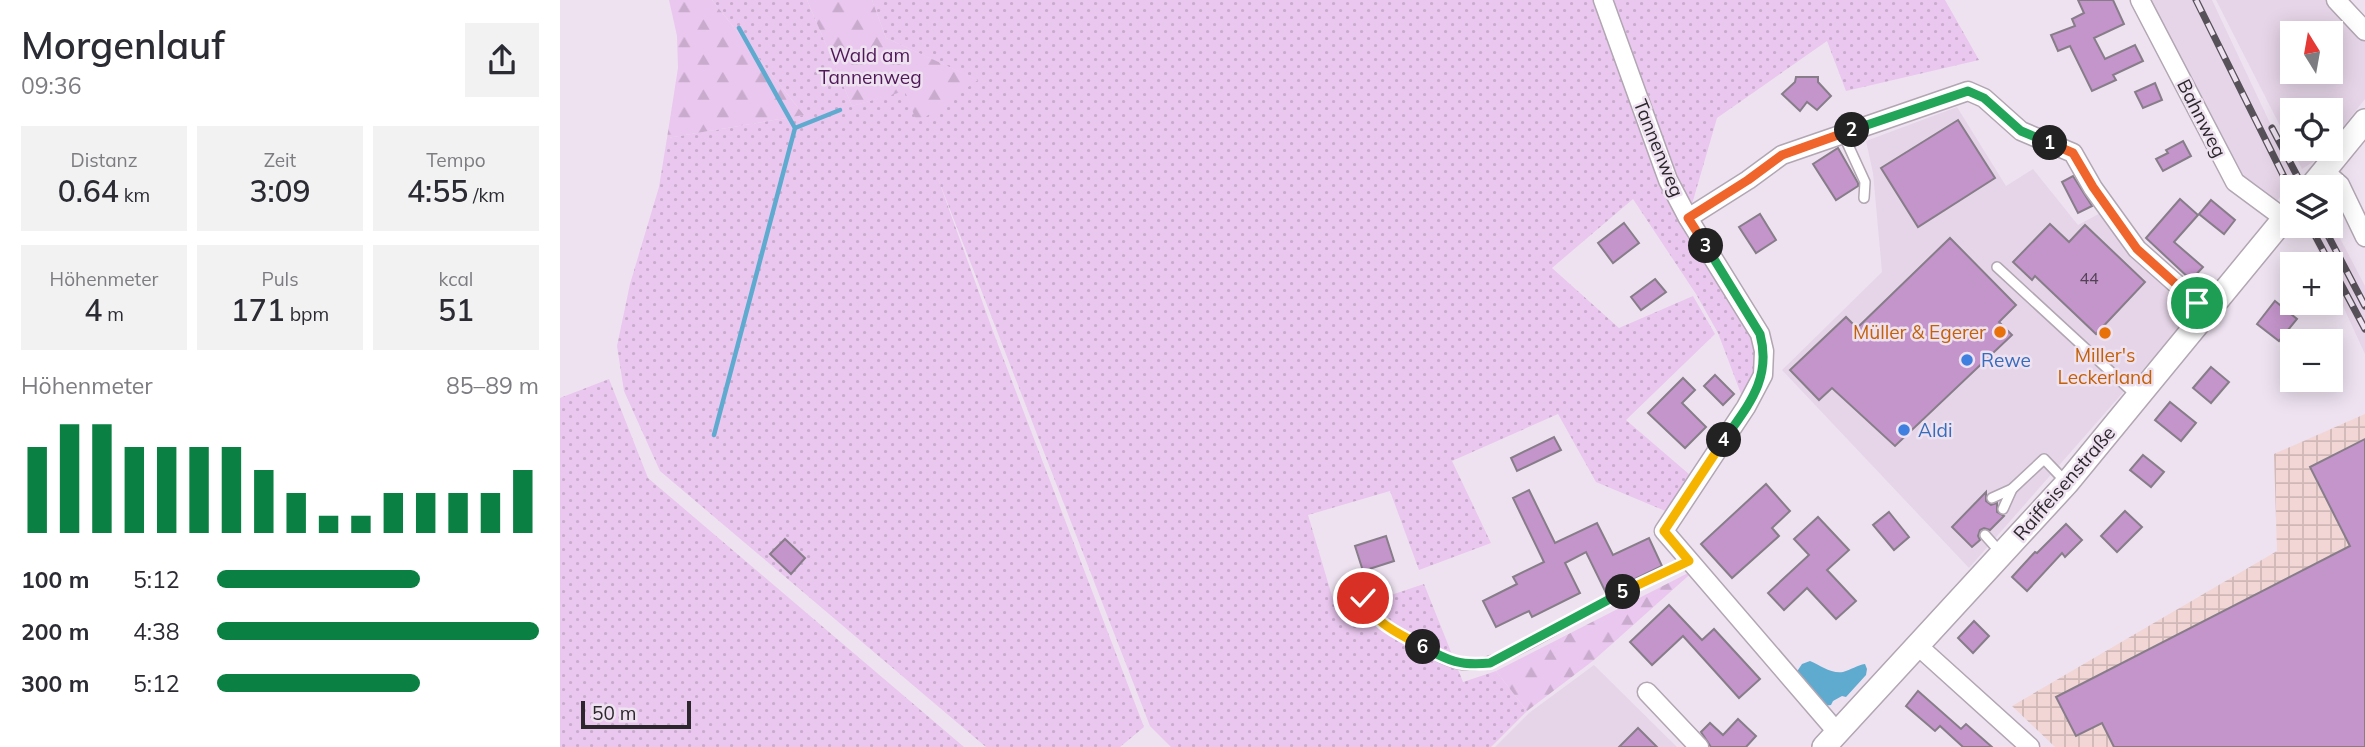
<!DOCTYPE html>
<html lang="de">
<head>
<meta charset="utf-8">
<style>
  :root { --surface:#fff; --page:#f2f2f3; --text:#2b2b33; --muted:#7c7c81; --accent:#0b8043 }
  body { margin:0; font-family:Mulish,sans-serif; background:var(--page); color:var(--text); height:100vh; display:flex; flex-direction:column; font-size:26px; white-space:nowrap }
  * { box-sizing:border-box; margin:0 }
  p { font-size:23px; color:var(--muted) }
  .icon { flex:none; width:38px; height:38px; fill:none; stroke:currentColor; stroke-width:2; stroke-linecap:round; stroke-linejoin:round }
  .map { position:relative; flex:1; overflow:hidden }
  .drawer { display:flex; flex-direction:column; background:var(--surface); width:560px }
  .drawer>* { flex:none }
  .needle { width:46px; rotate:349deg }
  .tools { position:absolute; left:1720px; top:21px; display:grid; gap:14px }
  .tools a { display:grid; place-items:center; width:63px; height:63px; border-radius:0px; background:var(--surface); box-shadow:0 4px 18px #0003; font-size:35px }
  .scale { position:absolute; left:21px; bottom:18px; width:110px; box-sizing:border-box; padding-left:7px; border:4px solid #2b272c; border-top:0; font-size:19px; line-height:24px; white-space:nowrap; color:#2b272c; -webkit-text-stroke:5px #eee2f0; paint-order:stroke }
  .pin { position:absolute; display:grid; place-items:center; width:60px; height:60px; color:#fff; margin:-30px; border:4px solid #fff; border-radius:50%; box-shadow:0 2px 7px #0007 }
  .km { position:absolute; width:35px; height:35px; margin:-18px; border-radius:50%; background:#222; color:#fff; font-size:19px; line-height:35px; text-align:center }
  .round { display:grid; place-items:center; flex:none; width:74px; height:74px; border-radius:0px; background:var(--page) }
  .headline { display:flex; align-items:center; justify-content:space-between; height:119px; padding:0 21px }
  h1 { font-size:38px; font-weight:600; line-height:52px }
  .figures { display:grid; grid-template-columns:repeat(3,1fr); gap:10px; height:119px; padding:7px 21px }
  .figures div { display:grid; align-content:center; border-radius:0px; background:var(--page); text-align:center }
  .figures b { font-size:30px; font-weight:600 }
  .figures small { font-size:19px; font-weight:400 }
  .figures p { font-size:19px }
  .chart { height:196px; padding:14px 21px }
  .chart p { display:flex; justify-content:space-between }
  .chart svg { width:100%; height:126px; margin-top:7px; stroke:var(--accent); stroke-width:6 }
  ul { padding:0 21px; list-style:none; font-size:23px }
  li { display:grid; grid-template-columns:112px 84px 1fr; align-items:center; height:52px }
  li i { height:18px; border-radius:9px; background:var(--accent) }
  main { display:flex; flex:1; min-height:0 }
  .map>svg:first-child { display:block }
</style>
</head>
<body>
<main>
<section class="drawer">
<div class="headline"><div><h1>Morgenlauf</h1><p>09:36</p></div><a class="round"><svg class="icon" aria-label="share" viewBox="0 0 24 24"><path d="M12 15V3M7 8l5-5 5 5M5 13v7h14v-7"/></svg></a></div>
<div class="figures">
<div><p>Distanz</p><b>0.64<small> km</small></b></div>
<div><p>Zeit</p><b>3:09</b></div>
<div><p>Tempo</p><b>4:55<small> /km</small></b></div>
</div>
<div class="figures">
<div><p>Höhenmeter</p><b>4<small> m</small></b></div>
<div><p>Puls</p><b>171<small> bpm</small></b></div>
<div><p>kcal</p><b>51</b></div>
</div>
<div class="chart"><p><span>Höhenmeter</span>85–89 m</p>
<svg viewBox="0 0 160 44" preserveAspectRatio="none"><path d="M5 44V14M15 44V6M25 44V6M35 44V14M45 44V14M55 44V14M65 44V14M75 44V22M85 44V30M95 44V38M105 44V38M115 44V30M125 44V30M135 44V30M145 44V30M155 44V22"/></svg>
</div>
<ul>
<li><b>100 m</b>5:12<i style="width:63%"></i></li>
<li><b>200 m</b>4:38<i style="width:100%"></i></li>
<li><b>300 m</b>5:12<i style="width:63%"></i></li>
</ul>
</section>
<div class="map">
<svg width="1805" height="747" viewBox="0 0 1805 747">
  <defs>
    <pattern id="industrial-grid" width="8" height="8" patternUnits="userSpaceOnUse" patternTransform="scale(1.75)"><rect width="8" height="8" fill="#f1d6d5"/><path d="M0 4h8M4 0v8" fill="none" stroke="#cfb8b7"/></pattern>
    <pattern id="grass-dots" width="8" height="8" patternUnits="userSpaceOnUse" patternTransform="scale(1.75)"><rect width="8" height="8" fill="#eac7ef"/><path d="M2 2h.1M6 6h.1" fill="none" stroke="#c9abcd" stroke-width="1.8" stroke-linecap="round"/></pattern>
    <pattern id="forest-firs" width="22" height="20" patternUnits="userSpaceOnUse" patternTransform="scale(1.75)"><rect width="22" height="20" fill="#eac7ef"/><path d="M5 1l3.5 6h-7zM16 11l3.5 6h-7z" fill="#c9abcd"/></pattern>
  </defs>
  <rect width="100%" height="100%" fill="#eee2f0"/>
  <g fill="#e6d5e8" fill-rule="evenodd">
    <path d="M 1587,0 L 1652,0 L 1735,176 L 1715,204 L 1676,172 Z"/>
    <path d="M 1656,0 L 1776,0 L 1805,35 L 1805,99 L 1771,142 L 1771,110 L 1732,110 L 1732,149 L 1766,149 L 1756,160 L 1742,169 ZM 1732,33 L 1771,33 L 1771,72 L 1732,72 Z"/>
    <path d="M 1397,107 L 1446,186 L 1473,169 L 1518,225 L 1548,209 L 1638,307 L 1409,568 L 1222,370 L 1322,272 L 1313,173 L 1306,141 Z"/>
    <path d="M 1771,221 L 1805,286 L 1805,354 L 1771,280 L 1771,264 L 1764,264 L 1747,227 L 1771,226 Z"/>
    <path d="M 1034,665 L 1117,747 L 935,747 L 969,713 Z"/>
  </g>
  <path fill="url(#industrial-grid)" d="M 1805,414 L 1805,747 L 1495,747 L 1452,706 L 1717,551 L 1714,454 Z"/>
  <g fill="url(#grass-dots)">
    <path d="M 152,0 L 247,0 L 292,106 L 345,90 L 357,122 L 417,80 L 326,38 L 312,0 L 1385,0 L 1419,60 L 1286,91 L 1267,41 L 1157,118 L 1128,218 L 1204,351 L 1186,407 L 1158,333 L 1136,294 L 1073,199 L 992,268 L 1059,328 L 1133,296 L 1155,334 L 1066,420 L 1137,481 L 1115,515 L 1036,482 L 998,414 L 892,461 L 931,543 L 859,570 L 830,491 L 748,515 L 777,613 L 864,584 L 903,682 L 936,671 L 967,711 L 931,747 L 611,747 L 590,726 L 377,176 L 434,334 L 584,727 L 560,747 L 426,747 L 100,471 L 64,391 L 57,346 L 70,284 L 99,187 L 107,138 L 244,115 Z"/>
    <path d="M 49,379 L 88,478 L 404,747 L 0,747 L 0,398 Z"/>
  </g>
  <g fill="url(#forest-firs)">
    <path d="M 109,0 L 152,0 L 244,115 L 107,138 L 118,68 L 117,36 Z"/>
    <path d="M 247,0 L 312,0 L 326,38 L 418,80 L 357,123 L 345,91 L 292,106 Z"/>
    <path d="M 1136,569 L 1034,660 L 967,711 L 936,671 Z"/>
  </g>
  <path fill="#5faacf" d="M 1250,661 C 1260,665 1271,674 1283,672 C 1291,670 1297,665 1305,664 L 1307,669 L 1306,675 L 1286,697 L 1282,696 L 1273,701 L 1271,705 L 1264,706 L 1236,673 L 1242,664 Z"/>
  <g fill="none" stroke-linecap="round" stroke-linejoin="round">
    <g stroke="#5faacf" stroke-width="4.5">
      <path d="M 235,128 L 280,110"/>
      <path d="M 154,435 L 235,128 L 179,28"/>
    </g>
  </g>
  <g fill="#c495cb" stroke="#877d89" stroke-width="2">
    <path d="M 1518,0 L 1553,0 L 1564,24 L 1534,38 L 1545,59 L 1575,45 L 1583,61 L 1553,75 L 1556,80 L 1532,91 L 1510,46 L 1498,51 L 1491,35 L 1515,26 L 1512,19 L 1524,13 Z"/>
    <path d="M 1236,77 L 1258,77 L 1258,82 L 1271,96 L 1257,110 L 1247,102 L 1240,111 L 1222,94 L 1235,82 Z"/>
    <path d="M 1595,83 L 1602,100 L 1583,108 L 1575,92 Z"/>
    <path d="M 1398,120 L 1435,178 L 1358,227 L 1321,168 Z"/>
    <path d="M 1623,141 L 1631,156 L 1603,171 L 1596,159 L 1608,153 L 1606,150 Z"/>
    <path d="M 1278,148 L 1298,183 L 1298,186 L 1276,200 L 1253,164 Z"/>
    <path d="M 1513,176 L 1532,206 L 1518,213 L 1502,182 Z"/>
    <path d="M 1620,199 L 1638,215 L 1614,242 L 1643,267 L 1631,280 L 1586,238 Z"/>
    <path d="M 1651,200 L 1675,220 L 1664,234 L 1639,214 Z"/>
    <path d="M 1200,214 L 1216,240 L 1196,253 L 1179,227 Z"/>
    <path d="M 1064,223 L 1079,243 L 1053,263 L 1038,243 Z"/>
    <path d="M 1490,224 L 1509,242 L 1525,225 L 1585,282 L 1536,334 L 1475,276 L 1472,280 L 1453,262 Z"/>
    <path d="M 1390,238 L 1456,305 L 1439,322 L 1452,335 L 1335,446 L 1272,388 L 1259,400 L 1230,370 L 1286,317 L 1297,328 Z"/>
    <path d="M 1095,279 L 1106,292 L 1081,310 L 1071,297 Z"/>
    <path d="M 1715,301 L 1737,319 L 1719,341 L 1697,324 Z"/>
    <path d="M 1651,367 L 1669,382 L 1651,403 L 1633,388 Z"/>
    <path d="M 1155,375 L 1174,394 L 1163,405 L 1144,386 Z"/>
    <path d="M 1123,378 L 1135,390 L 1122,403 L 1146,427 L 1125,448 L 1088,413 Z"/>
    <path d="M 1610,402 L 1636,423 L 1621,441 L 1595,420 Z"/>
    <path d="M 994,437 L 1001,450 L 957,471 L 951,458 Z"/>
    <path d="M 1805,439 L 1805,747 L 1554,747 L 1542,723 L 1516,736 L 1496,697 L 1790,546 L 1750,467 Z"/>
    <path d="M 1583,455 L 1604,472 L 1591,487 L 1570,470 Z"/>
    <path d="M 1206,484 L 1230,511 L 1212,528 L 1219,536 L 1172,578 L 1141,544 Z"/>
    <path d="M 969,490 L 995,543 L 1037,523 L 1053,555 L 1089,538 L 1102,566 L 1046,593 L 1026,552 L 1005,563 L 1020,593 L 972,617 L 969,611 L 936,627 L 923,601 L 957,584 L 953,577 L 984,562 L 953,498 Z"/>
    <path d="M 1426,492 L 1426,501 L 1431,505 L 1437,503 L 1437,512 L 1444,516 L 1430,530 L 1424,528 L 1420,530 L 1418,536 L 1420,540 L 1412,547 L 1392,527 Z"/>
    <path d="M 1565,511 L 1582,527 L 1557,552 L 1541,536 Z"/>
    <path d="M 1329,512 L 1349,537 L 1334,550 L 1313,525 Z"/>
    <path d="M 1258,517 L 1289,550 L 1267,570 L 1296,601 L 1276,619 L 1247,588 L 1224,610 L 1208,593 L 1249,555 L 1234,539 Z"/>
    <path d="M 1506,524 L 1522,540 L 1505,557 L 1502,553 L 1467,591 L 1452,577 L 1475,552 L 1477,553 Z"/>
    <path d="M 826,536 L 834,561 L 803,571 L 795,546 Z"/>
    <path d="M 225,539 L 245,558 L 231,574 L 210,554 Z"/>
    <path d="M 1109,605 L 1142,640 L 1154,629 L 1200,679 L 1179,698 L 1123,636 L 1092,665 L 1070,642 Z"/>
    <path d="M 1414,621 L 1429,636 L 1413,653 L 1398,638 Z"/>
    <path d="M 1358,691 L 1401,729 L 1406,724 L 1432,747 L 1403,747 L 1380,726 L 1375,731 L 1346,706 Z"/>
    <path d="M 1178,719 L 1196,736 L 1186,747 L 1151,747 L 1141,732 L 1150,723 L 1163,735 Z"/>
    <path d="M 1078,728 L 1097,747 L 1059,747 Z"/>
  </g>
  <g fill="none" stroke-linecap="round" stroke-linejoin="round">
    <defs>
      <g id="service">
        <path d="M 1283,134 L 1305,182 L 1304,198"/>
        <path d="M 1437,267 L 1577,396"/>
        <path d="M 1432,498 L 1452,489 L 1484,459 L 1505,481"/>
        <path d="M 1443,509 L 1452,489"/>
        <path d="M 1425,535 L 1440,552"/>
        <path d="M 803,587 C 805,613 823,624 845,637 C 863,647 886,664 908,665 C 938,667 1008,621 1038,605 C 1068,589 1099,575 1129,561"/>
      </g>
      <g id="minor">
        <path d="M 1043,0 L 1108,180 L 1128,218 L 1200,334 L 1204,351 L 1203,375 L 1186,407 L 1104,531 L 1277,732"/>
        <path d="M 1580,0 L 1675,182 L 1725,219"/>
        <path d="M 1776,0 L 1805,31"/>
        <path d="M 1764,171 L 1780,185 L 1805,237"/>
        <path d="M 1128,218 L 1188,180 L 1222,155 L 1408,91 L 1424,98 L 1461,131 L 1513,153 L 1533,188 L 1577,249 L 1648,312"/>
        <path d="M 1357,645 L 1470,747"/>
        <path d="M 1087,692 L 1139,747"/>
      </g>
      <g id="tertiary">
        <path d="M 1751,187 L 1805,121"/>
        <path d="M 1264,747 L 1507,483 L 1732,209"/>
      </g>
    </defs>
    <use href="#service" stroke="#b1a6b2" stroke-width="12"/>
    <use href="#minor" stroke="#b1a6b2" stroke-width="21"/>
    <use href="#tertiary" stroke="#b1a6b2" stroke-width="26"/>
    <use href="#service" stroke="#fff" stroke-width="9"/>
    <use href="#minor" stroke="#fff" stroke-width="18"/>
    <use href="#tertiary" stroke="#fff" stroke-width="23"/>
    <defs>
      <g id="rail">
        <path d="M 1636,0 L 1732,193"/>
        <path d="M 1712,128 L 1743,187"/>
        <path d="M 1750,226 L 1805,329"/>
        <path d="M 1763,226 L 1805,306"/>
      </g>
    </defs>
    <use href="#rail" stroke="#575159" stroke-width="7"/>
    <use href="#rail" stroke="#eee2f0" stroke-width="4.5" stroke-dasharray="13" stroke-linecap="butt"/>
  </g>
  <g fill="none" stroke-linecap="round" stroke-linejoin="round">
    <defs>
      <path id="split-1" d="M 1490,143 L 1513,153 L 1533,187 L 1577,249 L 1637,303"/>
      <path id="split-2" d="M 1292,130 L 1408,91 L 1424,98 L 1461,131 L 1490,143"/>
      <path id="split-3" d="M 1146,246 L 1128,218 L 1188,180 L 1222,155 L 1292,130"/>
      <path id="split-4" d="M 1146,246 L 1200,334 C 1212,379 1188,405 1164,440"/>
      <path id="split-5" d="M 1063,592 L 1129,561 L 1104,531 L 1164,440"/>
      <path id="split-6" d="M 863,647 C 889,661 900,666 930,663 L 1063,592"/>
      <path id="split-7" d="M 803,598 C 817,626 837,632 863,647"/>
    </defs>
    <use href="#split-1" stroke="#fff" stroke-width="14"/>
    <use href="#split-2" stroke="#fff" stroke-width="14"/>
    <use href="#split-3" stroke="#fff" stroke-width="14"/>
    <use href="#split-4" stroke="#fff" stroke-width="14"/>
    <use href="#split-5" stroke="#fff" stroke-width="14"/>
    <use href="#split-6" stroke="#fff" stroke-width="14"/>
    <use href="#split-7" stroke="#fff" stroke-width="14"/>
    <use href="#split-1" stroke="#f0652b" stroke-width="9"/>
    <use href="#split-2" stroke="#22a559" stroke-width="9"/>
    <use href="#split-3" stroke="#f0652b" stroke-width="9"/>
    <use href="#split-4" stroke="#22a559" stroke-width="9"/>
    <use href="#split-5" stroke="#f5b400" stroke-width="9"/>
    <use href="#split-6" stroke="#22a559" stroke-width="9"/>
    <use href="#split-7" stroke="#f5b400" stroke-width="9"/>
  </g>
  <g fill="#e8710a" stroke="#eee2f0" stroke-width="2.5">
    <circle cx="1440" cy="332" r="7"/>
    <circle cx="1545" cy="333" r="7"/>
  </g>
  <g fill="#3f7fe0" stroke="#eee2f0" stroke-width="2.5">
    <circle cx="1407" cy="360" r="7"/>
    <circle cx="1344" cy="430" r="7"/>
  </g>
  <g text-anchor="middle" stroke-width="5" stroke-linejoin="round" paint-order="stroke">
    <g font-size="16" fill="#514254">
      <text x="1529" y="284">44</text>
    </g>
    <g font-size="19" fill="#511859" stroke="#eee2f0">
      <text x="310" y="62">Wald am<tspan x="310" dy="22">Tannenweg</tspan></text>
    </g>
    <g font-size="19" fill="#2b272c" stroke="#eee2f0">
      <text transform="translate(1642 118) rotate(63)" y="7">Bahnweg</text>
      <text transform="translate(1099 148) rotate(68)" y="7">Tannenweg</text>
      <text transform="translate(1504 483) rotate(-49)" y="7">Raiffeisenstraße</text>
    </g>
    <g font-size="19" fill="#c56008" stroke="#eee2f0" text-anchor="end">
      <text x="1426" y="339">Müller &amp; Egerer</text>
      <text x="1545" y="362" text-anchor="middle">Miller's<tspan x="1545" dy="22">Leckerland</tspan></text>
    </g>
    <g font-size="19" fill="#366cbe" stroke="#eee2f0" text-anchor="start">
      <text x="1421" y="367">Rewe</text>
      <text x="1358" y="437">Aldi</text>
    </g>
  </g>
</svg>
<div class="tools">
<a><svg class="needle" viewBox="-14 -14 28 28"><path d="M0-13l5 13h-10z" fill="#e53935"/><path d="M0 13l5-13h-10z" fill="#7c7c81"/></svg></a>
<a><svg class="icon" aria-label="locate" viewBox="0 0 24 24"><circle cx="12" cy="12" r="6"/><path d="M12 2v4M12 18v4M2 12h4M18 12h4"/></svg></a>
<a><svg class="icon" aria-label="layers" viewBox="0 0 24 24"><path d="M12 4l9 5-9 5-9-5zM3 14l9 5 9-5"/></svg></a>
<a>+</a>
<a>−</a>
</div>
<div class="scale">50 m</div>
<div class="pin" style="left:1637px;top:303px;background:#1e9e55"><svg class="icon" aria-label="arrive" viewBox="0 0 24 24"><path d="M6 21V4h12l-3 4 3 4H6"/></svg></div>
<div class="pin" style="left:803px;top:598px;background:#d93025"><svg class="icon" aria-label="check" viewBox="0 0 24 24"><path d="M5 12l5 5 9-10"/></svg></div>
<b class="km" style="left:1490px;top:143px">1</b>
<b class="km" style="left:1292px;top:130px">2</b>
<b class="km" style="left:1146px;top:246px">3</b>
<b class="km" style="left:1164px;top:440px">4</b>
<b class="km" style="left:1063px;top:592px">5</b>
<b class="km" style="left:863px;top:647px">6</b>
</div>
</main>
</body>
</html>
